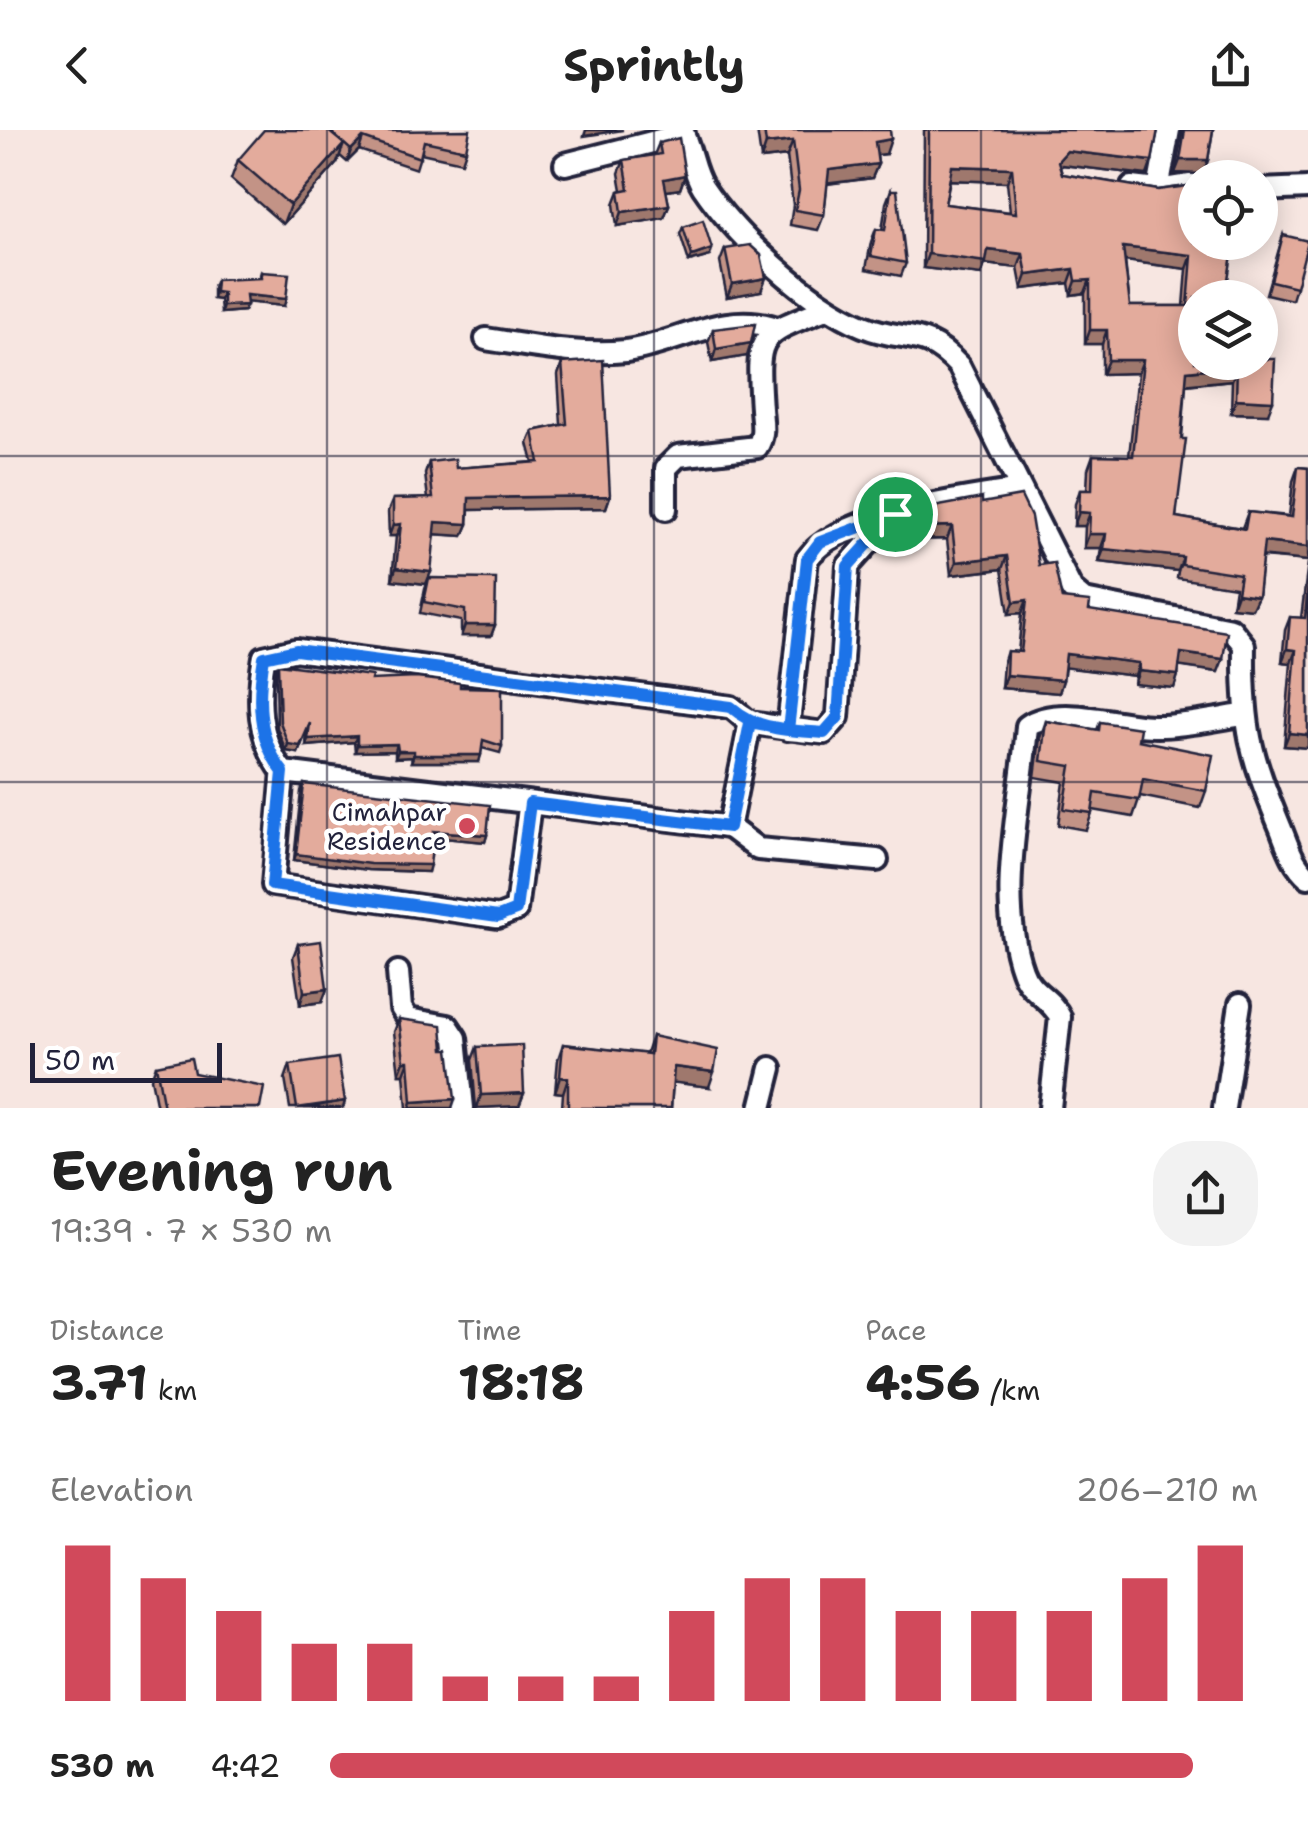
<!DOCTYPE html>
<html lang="en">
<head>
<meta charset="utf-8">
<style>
  :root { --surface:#fff; --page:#f2f2f2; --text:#222; --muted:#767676; --accent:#d1495b }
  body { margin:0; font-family:"Shantell Sans",sans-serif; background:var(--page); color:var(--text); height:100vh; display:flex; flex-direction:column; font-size:38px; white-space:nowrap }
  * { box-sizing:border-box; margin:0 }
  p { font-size:32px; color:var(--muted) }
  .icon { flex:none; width:55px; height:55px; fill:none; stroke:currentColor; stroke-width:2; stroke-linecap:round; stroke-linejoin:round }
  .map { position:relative; height:978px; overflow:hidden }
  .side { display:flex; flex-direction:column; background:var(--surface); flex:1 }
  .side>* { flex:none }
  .tools { position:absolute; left:1178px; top:30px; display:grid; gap:20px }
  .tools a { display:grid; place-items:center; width:100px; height:100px; border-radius:50%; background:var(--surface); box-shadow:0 5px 25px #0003; font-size:50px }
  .scale { position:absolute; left:30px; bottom:25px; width:192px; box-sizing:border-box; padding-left:10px; border:5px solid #22223b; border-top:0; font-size:28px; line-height:35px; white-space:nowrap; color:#22223b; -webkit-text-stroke:8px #fff; paint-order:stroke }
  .pin { position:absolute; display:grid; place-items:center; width:85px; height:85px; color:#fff; margin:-42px; border:5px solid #fff; border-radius:50%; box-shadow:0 2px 10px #0007 }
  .round { display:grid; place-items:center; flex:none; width:105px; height:105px; border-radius:40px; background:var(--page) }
  .headline { display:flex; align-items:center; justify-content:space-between; height:170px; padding:0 50px }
  h1 { font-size:55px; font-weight:700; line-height:75px }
  .stats { display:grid; grid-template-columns:repeat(3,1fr); gap:15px; height:170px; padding:10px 50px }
  .stats div { display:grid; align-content:center }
  .stats b { font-size:50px; font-weight:700 }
  .stats small { font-size:28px; font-weight:400 }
  .stats p { font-size:28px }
  .chart { height:280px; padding:20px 50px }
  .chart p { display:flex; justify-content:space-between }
  .chart svg { width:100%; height:180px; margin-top:10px; stroke:var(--accent); stroke-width:6 }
  ul { padding:0 50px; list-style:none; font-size:32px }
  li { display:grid; grid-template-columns:160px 120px 1fr; align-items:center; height:75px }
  li i { height:25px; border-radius:12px; background:var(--accent) }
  header { display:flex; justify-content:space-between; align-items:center; height:130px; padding:0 50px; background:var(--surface); font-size:45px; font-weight:700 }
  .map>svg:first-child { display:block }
</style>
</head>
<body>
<header><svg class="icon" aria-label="back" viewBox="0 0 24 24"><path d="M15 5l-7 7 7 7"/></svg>Sprintly<svg class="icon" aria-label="share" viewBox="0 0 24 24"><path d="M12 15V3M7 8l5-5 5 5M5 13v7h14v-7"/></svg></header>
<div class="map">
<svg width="1308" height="978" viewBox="0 0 1308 978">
  <rect width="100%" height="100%" fill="#f7e6e1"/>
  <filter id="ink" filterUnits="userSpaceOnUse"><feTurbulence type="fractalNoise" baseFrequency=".01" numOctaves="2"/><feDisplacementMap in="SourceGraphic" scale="20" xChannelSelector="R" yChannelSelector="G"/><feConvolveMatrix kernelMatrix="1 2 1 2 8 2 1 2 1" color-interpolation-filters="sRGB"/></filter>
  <g filter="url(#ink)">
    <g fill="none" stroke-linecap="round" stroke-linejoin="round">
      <defs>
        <g id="minor">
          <path d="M 681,0 C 691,17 692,40 703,57 C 736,106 808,173 863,196 C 905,214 922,196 959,236 L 1072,460 L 1084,470 L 1231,499 L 1244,515 C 1243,598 1250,624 1281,699 C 1288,717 1293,734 1308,747"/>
          <path d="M 565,34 L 684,4"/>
          <path d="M 1132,57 L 1158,60 L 1195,54"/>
          <path d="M 1158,60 L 1169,0"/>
          <path d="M 1260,60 L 1308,58"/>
          <path d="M 486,209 C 532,216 579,226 626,221 C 679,214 722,180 777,198"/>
          <path d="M 666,379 L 666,338 L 678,326 L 757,317 C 765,305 762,293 761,279 C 756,202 757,206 828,178"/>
          <path d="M 750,593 L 729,697 L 283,642 C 257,608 257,569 264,527 L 296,520 L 731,577 L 750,593 L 824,603 L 838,587 L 848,436 L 895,384"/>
          <path d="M 788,599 L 807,429 C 841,383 963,369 1019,360"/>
          <path d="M 283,642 L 273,755 L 498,787 L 516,780 L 530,673"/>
          <path d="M 729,697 L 758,719 L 877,730"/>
          <path d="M 398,842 L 401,878 L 408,889 L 448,896 L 456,908 L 463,978"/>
          <path d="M 761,978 L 771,938"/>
          <path d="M 1050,978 L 1060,887 C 1051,868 1029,862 1022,840 C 996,766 1021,674 1027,596 C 1059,573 1120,597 1158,596 C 1186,596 1215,589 1243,585"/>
          <path d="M 1224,978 L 1240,874"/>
        </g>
      </defs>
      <use href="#minor" stroke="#22223b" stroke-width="28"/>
      <use href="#minor" stroke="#fff" stroke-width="20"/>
    </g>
    <g fill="#c39386" stroke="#22223b" stroke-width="2.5" fill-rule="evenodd">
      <path d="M 390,0 L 466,20 L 462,32 L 421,23 L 416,39 L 359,20 L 347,32 L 339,25 L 337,33 L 283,94 L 231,49 L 238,30 L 332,4 Z"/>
      <path d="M 757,0 L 890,0 L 886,24 L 877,25 L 878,34 L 872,48 L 827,54 L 824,85 L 818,100 L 790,95 L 793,75 L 787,26 L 761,29 Z"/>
      <path d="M 924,0 L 1158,0 L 1147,45 L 1062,35 L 1060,37 L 1062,44 L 1158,60 L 1195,55 L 1195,232 L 1260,232 L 1268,284 L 1231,283 L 1232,250 L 1186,255 L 1176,387 L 1242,398 L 1248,382 L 1289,386 L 1293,351 L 1298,337 L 1308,338 L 1308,431 L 1262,427 L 1258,466 L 1252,479 L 1232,477 L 1235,457 L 1177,448 L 1178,441 L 1099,432 L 1101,418 L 1084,418 L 1085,396 L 1074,396 L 1075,374 L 1080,360 L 1087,360 L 1088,339 L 1093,325 L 1129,326 L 1138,243 L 1102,244 L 1102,214 L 1085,214 L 1085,163 L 1071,165 L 1069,153 L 1022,159 L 1018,138 L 985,134 L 981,145 L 923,138 ZM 950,50 L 1007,52 L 1010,82 L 945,74 ZM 1125,131 L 1187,139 L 1184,176 L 1130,176 Z"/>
      <path d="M 1183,0 L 1213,0 L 1208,30 L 1203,44 L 1175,43 Z"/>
      <path d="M 659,13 L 685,45 L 680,59 L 666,61 L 669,75 L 664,88 L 617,96 L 614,74 L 619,61 L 622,60 L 619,43 L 624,30 L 654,25 Z"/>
      <path d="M 891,60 L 906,133 L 901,146 L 866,139 L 871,112 L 876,99 L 882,100 L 886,73 Z"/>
      <path d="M 683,97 L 710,126 L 689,132 L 680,104 Z"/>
      <path d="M 1283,105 L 1296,157 L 1292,170 L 1266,164 Z"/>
      <path d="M 725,119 L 761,161 L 727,167 L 720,132 Z"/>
      <path d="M 261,142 L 284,176 L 247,172 L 244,181 L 221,183 L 220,170 L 213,169 L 213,157 L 216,150 L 259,148 Z"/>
      <path d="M 713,199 L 751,213 L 747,226 L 712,232 L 708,212 Z"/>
      <path d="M 562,233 L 610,366 L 606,378 L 469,380 L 468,394 L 463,406 L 435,404 L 426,454 L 392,450 L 396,406 L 389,406 L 388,381 L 393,369 L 428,369 L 425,344 L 429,332 L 456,338 L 533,332 L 528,313 L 533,301 L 561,295 L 558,245 Z"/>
      <path d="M 982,373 L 1039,435 L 1062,469 L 1218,542 L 1179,536 L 1178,545 L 1174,558 L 1134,554 L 1135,546 L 1065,537 L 1063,550 L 1059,563 L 1001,558 L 1003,534 L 1007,521 L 1018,522 L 1022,483 L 1009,484 L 1002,439 L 951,445 L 947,409 L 908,410 L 908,394 L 912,381 Z"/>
      <path d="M 1308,433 L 1308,618 L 1284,616 L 1291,533 L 1282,532 L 1285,500 L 1290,487 L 1301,488 Z"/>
      <path d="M 429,448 L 495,495 L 491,506 L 461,506 L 461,491 L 420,483 L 425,459 Z"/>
      <path d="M 278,534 L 371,550 L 502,616 L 500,623 L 482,618 L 479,632 L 411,632 L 412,627 L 395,628 L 395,621 L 355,622 L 354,612 L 306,616 L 307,600 L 298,623 L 286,621 L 277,598 L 276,540 Z"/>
      <path d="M 1046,591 L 1097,600 L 1100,592 L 1138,610 L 1206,661 L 1200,678 L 1140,666 L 1133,687 L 1093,680 L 1086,700 L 1058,695 L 1064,652 L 1035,647 L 1040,608 Z"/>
      <path d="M 304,654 L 487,705 L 485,712 L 433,707 L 428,742 L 368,740 L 294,730 L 301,661 Z"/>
      <path d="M 298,814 L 327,859 L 322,872 L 300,875 L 293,827 Z"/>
      <path d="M 399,889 L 452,978 L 407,978 L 404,944 L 399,944 L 394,902 Z"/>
      <path d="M 652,906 L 709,957 L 673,952 L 671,978 L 562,978 L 563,963 L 555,962 L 558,929 L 563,914 L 646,924 Z"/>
      <path d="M 477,917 L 524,963 L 519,976 L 476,978 L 472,930 Z"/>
      <path d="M 156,935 L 194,943 L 260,978 L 157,978 L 151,948 Z"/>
      <path d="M 290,935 L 345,971 L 343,978 L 290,978 L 285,949 Z"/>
    </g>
    <g fill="#9f786d" stroke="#22223b" stroke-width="2.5">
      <path d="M 586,0 L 623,0 L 584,6 Z"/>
      <path d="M 363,8 L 359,20 L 347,32 L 351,20 Z"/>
      <path d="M 891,9 L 886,24 L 869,26 L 875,12 Z"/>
      <path d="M 793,11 L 787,26 L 761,29 L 766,14 Z"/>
      <path d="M 344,14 L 337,33 L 283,94 L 290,75 Z"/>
      <path d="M 1067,21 L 1152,31 L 1147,45 L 1062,35 L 1053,45 L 1058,31 Z"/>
      <path d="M 1180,30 L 1208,30 L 1203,44 L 1175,43 Z"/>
      <path d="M 878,34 L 872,48 L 824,54 L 829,40 Z"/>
      <path d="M 952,36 L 1012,38 L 1007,52 L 947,50 Z"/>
      <path d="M 685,45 L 680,59 L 660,62 L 664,49 Z"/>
      <path d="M 669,75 L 664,88 L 617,96 L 622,82 Z"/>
      <path d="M 1123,117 L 1192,125 L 1187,139 L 1118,130 Z"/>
      <path d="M 712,119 L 710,126 L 689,132 L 692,126 Z"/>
      <path d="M 988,120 L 1023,124 L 1018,138 L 985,134 L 981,145 L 923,138 L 928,124 Z"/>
      <path d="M 1074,139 L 1069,153 L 1022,159 L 1027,145 Z"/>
      <path d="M 766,148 L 761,161 L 727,167 L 732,154 Z"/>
      <path d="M 1090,150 L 1085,163 L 1071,165 L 1076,151 Z"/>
      <path d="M 215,162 L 223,163 L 220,170 L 213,169 Z"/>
      <path d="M 246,165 L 286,169 L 284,176 L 244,172 Z"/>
      <path d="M 247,175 L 244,181 L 221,183 L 223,176 Z"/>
      <path d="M 1090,200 L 1107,200 L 1102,214 L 1085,214 Z"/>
      <path d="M 751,213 L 747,226 L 712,232 L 716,219 Z"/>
      <path d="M 1108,230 L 1143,230 L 1138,243 L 1102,244 Z"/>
      <path d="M 1237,236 L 1232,250 L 1182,255 L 1187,241 Z"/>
      <path d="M 1236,269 L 1273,271 L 1268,284 L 1231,283 Z"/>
      <path d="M 610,366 L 606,378 L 465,380 L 469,368 Z"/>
      <path d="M 1079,382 L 1090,383 L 1085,396 L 1074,396 Z"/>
      <path d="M 436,392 L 468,394 L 463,406 L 432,404 Z"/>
      <path d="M 401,394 L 396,406 L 389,406 L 393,395 Z"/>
      <path d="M 952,396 L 947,409 L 908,410 L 913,397 Z"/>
      <path d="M 1089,404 L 1106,404 L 1101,418 L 1084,418 Z"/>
      <path d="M 1264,412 L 1308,417 L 1308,431 L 1259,426 Z"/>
      <path d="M 1104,419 L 1183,427 L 1178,441 L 1099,432 Z"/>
      <path d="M 1007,426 L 1002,439 L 951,445 L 956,432 Z"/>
      <path d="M 396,438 L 431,442 L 426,454 L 392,450 Z"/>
      <path d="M 1237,463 L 1258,466 L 1252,479 L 1232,477 Z"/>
      <path d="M 1027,470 L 1022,483 L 1009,484 L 1014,472 Z"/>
      <path d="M 465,495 L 495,495 L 491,506 L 461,506 Z"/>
      <path d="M 1287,519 L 1296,520 L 1291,533 L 1282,532 Z"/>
      <path d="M 1181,523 L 1223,529 L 1218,542 L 1176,536 Z"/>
      <path d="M 1066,524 L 1139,533 L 1135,546 L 1061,537 Z"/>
      <path d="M 1139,541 L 1178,545 L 1174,558 L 1134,554 Z"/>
      <path d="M 1006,545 L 1063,550 L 1059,563 L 1001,558 Z"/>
      <path d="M 310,593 L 298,623 L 286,621 L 288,614 Z"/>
      <path d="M 1289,603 L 1308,605 L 1308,618 L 1284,616 Z"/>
      <path d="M 357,606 L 354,612 L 306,616 L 308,609 Z"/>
      <path d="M 397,614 L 395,621 L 355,622 L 357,615 Z"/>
      <path d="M 398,621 L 414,621 L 412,627 L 395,628 Z"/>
      <path d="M 414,625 L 481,625 L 479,632 L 411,632 Z"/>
      <path d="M 434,701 L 487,705 L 485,712 L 432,707 Z"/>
      <path d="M 296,724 L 430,735 L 428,742 L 368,740 L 294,730 Z"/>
      <path d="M 327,859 L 322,872 L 300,875 L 304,862 Z"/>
      <path d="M 404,931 L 409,931 L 404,944 L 399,944 Z"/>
      <path d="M 674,937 L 714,942 L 709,957 L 669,952 Z"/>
      <path d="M 560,947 L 568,948 L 563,963 L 555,962 Z"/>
      <path d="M 524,963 L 519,976 L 477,978 L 481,965 Z"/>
      <path d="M 455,969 L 452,978 L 410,978 L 412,972 Z"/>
      <path d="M 345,971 L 343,978 L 304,978 Z"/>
    </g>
    <g fill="#e3ab9c" stroke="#22223b" stroke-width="2.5" fill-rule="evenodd">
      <path d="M 264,0 L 327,0 L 344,14 L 290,75 L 238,30 Z"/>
      <path d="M 335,0 L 391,1 L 470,0 L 466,20 L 424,11 L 420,28 L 363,8 L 351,20 L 332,3 Z"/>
      <path d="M 764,0 L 890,0 L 891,9 L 875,12 L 878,34 L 829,40 L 824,85 L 795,80 L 799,60 L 793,11 L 766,14 Z"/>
      <path d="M 929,0 L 1158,0 L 1152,31 L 1067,21 L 1058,31 L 1062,44 L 1158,60 L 1195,55 L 1195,112 L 1234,112 L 1225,168 L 1195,168 L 1195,232 L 1260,232 L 1260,229 L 1275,229 L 1273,271 L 1236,269 L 1237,236 L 1187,241 L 1181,309 L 1186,309 L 1176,387 L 1245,399 L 1248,382 L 1292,387 L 1298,337 L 1308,338 L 1308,417 L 1264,412 L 1258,466 L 1237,463 L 1240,444 L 1182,435 L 1183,427 L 1104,419 L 1106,404 L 1089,404 L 1090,383 L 1079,382 L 1080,360 L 1092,360 L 1093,325 L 1133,326 L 1143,230 L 1108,230 L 1107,200 L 1090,200 L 1090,150 L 1076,151 L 1074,139 L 1027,145 L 1023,124 L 988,120 L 986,132 L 928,124 ZM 952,36 L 1012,38 L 1016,83 L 945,74 ZM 1123,117 L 1192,125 L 1188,176 L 1130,176 Z"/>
      <path d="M 1185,0 L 1213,0 L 1208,30 L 1180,30 Z"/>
      <path d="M 679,8 L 685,45 L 664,49 L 669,75 L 622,82 L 619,61 L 629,59 L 624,30 L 661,24 L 659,13 Z"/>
      <path d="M 891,60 L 897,60 L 906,133 L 871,126 L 876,99 L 885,100 Z"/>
      <path d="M 703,90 L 712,119 L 692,126 L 683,97 Z"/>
      <path d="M 1283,105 L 1308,111 L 1296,157 L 1271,151 Z"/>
      <path d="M 750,115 L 761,125 L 766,148 L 732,154 L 725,119 Z"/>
      <path d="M 261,142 L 289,144 L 286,169 L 246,165 L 247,175 L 223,176 L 223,163 L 215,162 L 216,150 L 261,148 Z"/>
      <path d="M 755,194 L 751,213 L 716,219 L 713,199 Z"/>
      <path d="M 603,230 L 610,366 L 469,368 L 468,394 L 436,392 L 431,442 L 396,438 L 401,394 L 393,395 L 393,369 L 433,368 L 429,332 L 455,329 L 456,338 L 539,332 L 533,301 L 567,294 L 562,233 Z"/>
      <path d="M 1021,366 L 1031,387 L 1039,435 L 1054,433 L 1062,469 L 1090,472 L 1089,480 L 1227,502 L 1223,529 L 1181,523 L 1178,545 L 1139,541 L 1139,533 L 1066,524 L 1063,550 L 1006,545 L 1007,521 L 1021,522 L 1027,470 L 1014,472 L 1007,426 L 956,432 L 952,396 L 913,397 L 912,381 L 982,368 L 982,373 Z"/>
      <path d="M 429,448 L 496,449 L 495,495 L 465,495 L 465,480 L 424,472 Z"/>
      <path d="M 1308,455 L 1308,605 L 1289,603 L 1296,520 L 1287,519 L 1290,487 L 1305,488 Z"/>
      <path d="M 278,534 L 372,546 L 371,550 L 416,548 L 460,553 L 460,557 L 502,558 L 502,616 L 483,610 L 481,625 L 414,625 L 414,621 L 398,621 L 397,614 L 357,615 L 357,606 L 308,609 L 310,593 L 300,616 L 288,614 L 280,592 Z"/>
      <path d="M 1046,591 L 1099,600 L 1100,592 L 1140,598 L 1138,610 L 1213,625 L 1206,661 L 1143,649 L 1139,670 L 1095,663 L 1092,683 L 1064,679 L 1071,636 L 1041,631 Z"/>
      <path d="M 304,654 L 490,675 L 487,705 L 434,701 L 430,735 L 370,734 L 296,724 Z"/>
      <path d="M 321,811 L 327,859 L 304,862 L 298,814 Z"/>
      <path d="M 399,889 L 442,895 L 444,919 L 449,919 L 455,969 L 412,972 L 409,931 L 404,931 Z"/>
      <path d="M 652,906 L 718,920 L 714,942 L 674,937 L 671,978 L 568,978 L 568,948 L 560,947 L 563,914 L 650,924 Z"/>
      <path d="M 522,915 L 524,963 L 481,965 L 477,917 Z"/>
      <path d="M 191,928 L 194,943 L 264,957 L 260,978 L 164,978 L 156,935 Z"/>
      <path d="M 338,928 L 345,971 L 297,978 L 290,935 Z"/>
    </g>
  </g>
  <g fill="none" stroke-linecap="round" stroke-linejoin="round" filter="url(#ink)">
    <defs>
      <path id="route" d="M 895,384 L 820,412 L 807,429 L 788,600 L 750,593 L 729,697 L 530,673 L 516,780 L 498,787 L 272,755 L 283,642 C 257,608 257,569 264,527 L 296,520 L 731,577 C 759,601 788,600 824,603 L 838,587 L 848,436 L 895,384"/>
    </defs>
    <use href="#route" stroke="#fff" stroke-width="20"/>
    <use href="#route" stroke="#1a73e8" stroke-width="12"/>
  </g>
  <path fill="none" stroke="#22223b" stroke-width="2.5" stroke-opacity="0.55" d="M 327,0 L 327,978M 654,0 L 654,978M 981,0 L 981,978M 0,326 L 1308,326M 0,652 L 1308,652"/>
  <circle fill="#d1495b" stroke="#fff" stroke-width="4" cx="467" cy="696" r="10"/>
  <g text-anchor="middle" stroke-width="9" stroke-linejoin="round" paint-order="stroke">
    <g font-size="25" fill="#22223b" stroke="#fff" text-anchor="end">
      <text x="447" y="691">Cimahpar<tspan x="447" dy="29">Residence</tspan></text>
    </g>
  </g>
</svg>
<div class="tools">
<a><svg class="icon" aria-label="locate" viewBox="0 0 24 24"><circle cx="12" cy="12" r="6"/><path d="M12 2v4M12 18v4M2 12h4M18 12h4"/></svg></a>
<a><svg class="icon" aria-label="layers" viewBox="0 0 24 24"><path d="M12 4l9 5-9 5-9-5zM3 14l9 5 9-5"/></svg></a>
</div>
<div class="scale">50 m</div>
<div class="pin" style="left:895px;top:384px;background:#1e9e55"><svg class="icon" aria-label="arrive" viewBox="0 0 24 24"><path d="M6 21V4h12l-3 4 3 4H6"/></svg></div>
</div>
<section class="side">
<div class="headline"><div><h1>Evening run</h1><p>19:39 · 7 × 530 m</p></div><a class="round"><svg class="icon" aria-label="share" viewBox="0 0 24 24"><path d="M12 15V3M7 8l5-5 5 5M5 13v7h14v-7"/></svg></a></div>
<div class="stats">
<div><p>Distance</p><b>3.71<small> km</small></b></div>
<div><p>Time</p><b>18:18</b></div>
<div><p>Pace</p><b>4:56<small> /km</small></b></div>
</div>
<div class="chart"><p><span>Elevation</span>206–210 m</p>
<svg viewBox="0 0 160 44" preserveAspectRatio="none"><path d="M5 44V6M15 44V14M25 44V22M35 44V30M45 44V30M55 44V38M65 44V38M75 44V38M85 44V22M95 44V14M105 44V14M115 44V22M125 44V22M135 44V22M145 44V14M155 44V6"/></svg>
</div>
<ul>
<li><b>530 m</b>4:42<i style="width:93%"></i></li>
</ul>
</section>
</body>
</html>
